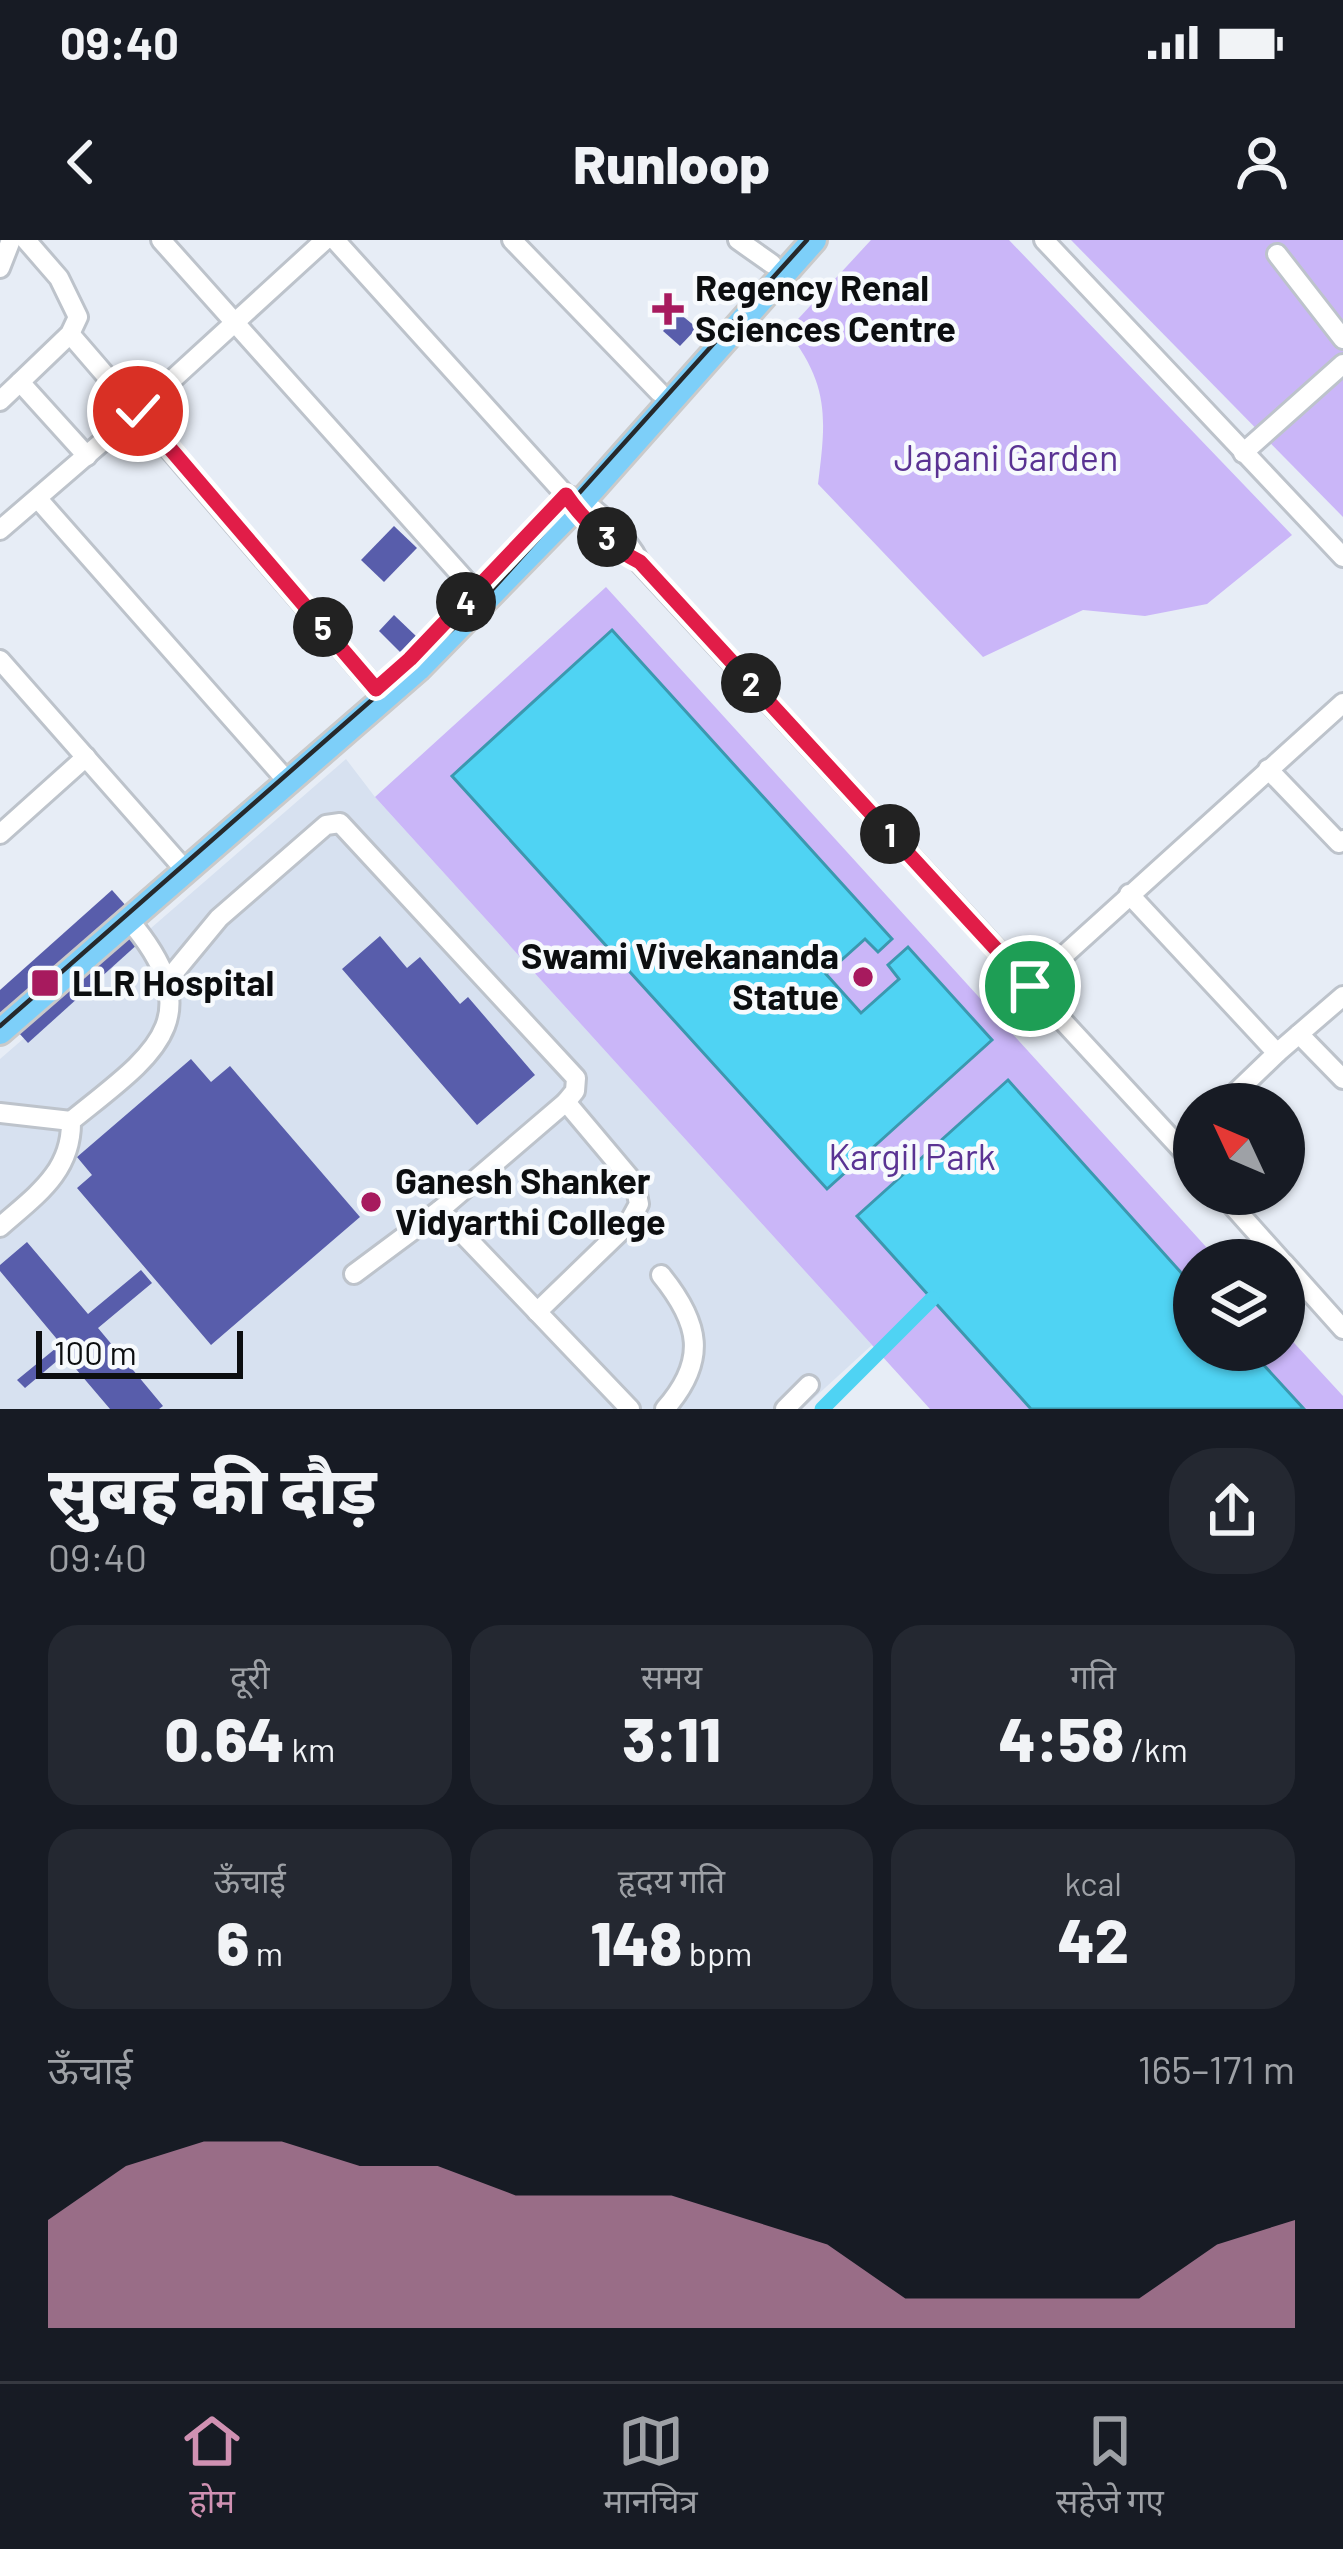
<!DOCTYPE html>
<html lang="hi">
<head>
<meta charset="utf-8">
<style>
  :root { --surface:#171b24; --page:#242831; --text:#f1f3f6; --muted:#9ea1a6; --line:#363941; --accent:#d091b2 }
  body { margin:0; font-family:Barlow,"Noto Sans Devanagari",sans-serif; background:var(--page); color:var(--text); height:100vh; display:flex; flex-direction:column; font-size:45px; white-space:nowrap }
  * { box-sizing:border-box; margin:0 }
  p { font-size:39px; color:var(--muted) }
  .icon { flex:none; width:66px; height:66px; fill:none; stroke:currentColor; stroke-width:2; stroke-linecap:round; stroke-linejoin:round }
  .map { position:relative; height:1169px; overflow:hidden }
  .drawer { display:flex; flex-direction:column; background:var(--surface); flex:1 }
  .drawer>* { flex:none }
  .needle { width:78px; rotate:314deg }
  .buttons { position:absolute; left:1173px; top:843px; display:grid; gap:24px }
  .buttons a { display:grid; place-items:center; width:132px; height:132px; border-radius:50%; background:var(--surface); box-shadow:0 3px 9px #0004; font-size:60px }
  .scale { position:absolute; left:36px; bottom:30px; width:207px; box-sizing:border-box; padding-left:12px; border:6px solid #0c0e10; border-top:0; font-size:33px; line-height:42px; white-space:nowrap; color:#0c0e10; -webkit-text-stroke:9px #f7fafd; paint-order:stroke }
  .pin { position:absolute; display:grid; place-items:center; width:102px; height:102px; color:#fff; margin:-51px; border:6px solid #fff; border-radius:50%; box-shadow:0 3px 12px #0007 }
  .km { position:absolute; width:60px; height:60px; margin:-30px; border-radius:50%; background:#222; color:#fff; font-size:33px; line-height:60px; text-align:center }
  .round { display:grid; place-items:center; flex:none; width:126px; height:126px; border-radius:48px; background:var(--page) }
  .head { display:flex; align-items:center; justify-content:space-between; height:204px; padding:0 48px }
  h1 { font-size:66px; font-weight:800; line-height:90px }
  .stats { display:grid; grid-template-columns:repeat(3,1fr); gap:18px; height:204px; padding:12px 48px }
  .stats div { display:grid; align-content:center; border-radius:30px; background:var(--page); text-align:center }
  .stats b { font-size:60px; font-weight:800 }
  .stats small { font-size:33px; font-weight:400 }
  .stats p { font-size:33px }
  .chart { height:336px; padding:24px 48px }
  .chart p { display:flex; justify-content:space-between }
  .chart svg { width:100%; height:216px; margin-top:12px; fill:var(--accent); opacity:.7 }
  .status { display:flex; justify-content:space-between; align-items:center; height:84px; padding:0 60px; background:var(--surface); direction:ltr }
  .status svg { height:33px; fill:currentColor }
  header { display:flex; justify-content:space-between; align-items:center; height:156px; padding:0 48px; background:var(--surface); font-size:54px; font-weight:800 }
  .dock { display:flex; justify-content:space-around; align-items:center; height:168px; border-top:3px solid var(--line); background:var(--surface); font-size:33px; color:var(--muted) }
  .dock a { display:grid; justify-items:center; gap:6px }
  .dock .selected { color:var(--accent) }
  .map>svg:first-child { display:block }
</style>
</head>
<body>
<div class="status"><b>09:40</b><svg viewBox="0 0 49 12"><path d="M0 12V9h3v3zM5 12V6h3v6zM10 12V3h3v9zM15 12V0h3v12zM26 1h20v11H26zM47 4h2v5h-2z"/></svg></div>
<header><svg class="icon" aria-label="back" viewBox="0 0 24 24"><path d="M15 5l-7 7 7 7"/></svg>Runloop<svg class="icon" aria-label="person" viewBox="0 0 24 24"><circle cx="12" cy="8" r="4"/><path d="M4 21q1-7 8-7t8 7"/></svg></header>
<div class="map">
<svg width="1343" height="1169" viewBox="0 0 1343 1169">
  <rect width="100%" height="100%" fill="#e7edf6"/>
  <path fill="#d7e1f0" d="M 346,519 L 375,557 L 872,1105 L 802,1169 L 0,1169 L 0,819 Z"/>
  <g fill="#cab6f8">
    <path d="M 871,0 L 1009,0 L 1292,295 L 1207,364 L 1145,376 L 1083,370 L 983,417 L 818,244 C 826,180 830,145 787,91 Z"/>
    <path d="M 1071,0 L 1343,0 L 1343,277 Z"/>
    <path d="M 606,347 L 1218,1020 L 1194,1020 L 1194,1110 L 1284,1110 L 1284,1092 L 1343,1156 L 1343,1169 L 930,1169 L 375,557 Z"/>
  </g>
  <g fill="#4fd3f3" stroke="#3b98af" stroke-width="3">
    <path d="M 612,390 L 892,699 L 878,712 L 865,699 L 826,734 L 861,773 L 899,739 L 888,725 L 908,707 L 992,800 L 827,949 L 452,536 Z"/>
    <path d="M 1008,840 L 1194,1047 L 1194,1110 L 1250,1110 L 1304,1169 L 1031,1169 L 857,976 Z"/>
  </g>
  <g fill="none" stroke-linecap="round" stroke-linejoin="round">
    <path stroke="#4fd3f3" stroke-width="15" d="M 822,1169 L 932,1059"/>
  </g>
  <g fill="#585dab">
    <path d="M 667,55 L 680,66 L 668,81 L 654,69 Z"/>
    <path d="M 679,73 L 697,88 L 680,106 L 663,91 Z"/>
    <path d="M 394,286 L 417,308 L 384,342 L 361,320 Z"/>
    <path d="M 394,375 L 417,397 L 401,413 L 379,391 Z"/>
    <path d="M 112,650 L 150,693 L 28,803 L 0,772 L 0,750 Z"/>
    <path d="M 380,696 L 407,728 L 420,717 L 460,764 L 468,757 L 535,835 L 477,885 L 342,729 Z"/>
    <path d="M 191,819 L 211,842 L 230,826 L 360,977 L 211,1105 L 77,948 L 92,935 L 77,917 Z"/>
    <path d="M 27,1002 L 88,1074 L 141,1030 L 152,1043 L 98,1088 L 163,1166 L 159,1169 L 110,1169 L 64,1115 L 25,1148 L 17,1140 L 61,1104 L 0,1031 L 0,1025 Z"/>
  </g>
  <g fill="none" stroke-linecap="round" stroke-linejoin="round">
    <defs>
      <g id="minor">
        <path d="M 26,0 L 59,38 L 78,77 L 70,94 L 20,142 L 87,216"/>
        <path d="M 161,0 L 476,352"/>
        <path d="M 335,0 L 570,260"/>
        <path d="M 512,0 L 659,152"/>
        <path d="M 738,0 L 772,24"/>
        <path d="M 1044,0 L 1343,317"/>
        <path d="M 1277,14 L 1343,99"/>
        <path d="M 0,28 L 11,0"/>
        <path d="M 70,94 L 376,449"/>
        <path d="M 0,161 L 20,142"/>
        <path d="M 1243,213 L 1343,124"/>
        <path d="M 566,255 C 594,263 627,297 640,323 L 1194,923"/>
        <path d="M 38,259 L 280,533"/>
        <path d="M 0,290 L 138,171 L 325,0"/>
        <path d="M 0,420 L 178,622"/>
        <path d="M 1268,529 L 1339,603 L 1343,600"/>
        <path d="M 0,594 L 86,517"/>
        <path d="M 1129,654 L 1277,813 L 1224,864"/>
        <path d="M 167,741 L 219,678 L 326,585 L 340,583 L 576,838 L 575,851 L 566,862 L 440,970 L 354,1034"/>
        <path d="M 1030,746 L 1343,463"/>
        <path d="M 1299,794 L 1343,839"/>
        <path d="M 1277,813 L 1343,756"/>
        <path d="M 0,873 L 71,881"/>
        <path d="M 1222,954 L 1281,1020"/>
        <path d="M 440,970 L 630,1169"/>
        <path d="M 0,987 C 35,956 72,932 71,881 C 151,816 214,780 129,680"/>
        <path d="M 1284,1023 L 1343,1089"/>
        <path d="M 661,1035 C 700,1083 708,1120 665,1169"/>
        <path d="M 537,1072 L 628,984 L 639,964 L 635,944 L 566,862"/>
        <path d="M 785,1169 L 809,1145"/>
      </g>
      <path id="major" d="M 0,792 L 418,429 L 583,260 L 814,0"/>
    </defs>
    <use href="#minor" stroke="#bdc3cb" stroke-width="24"/>
    <use href="#major" stroke="#cacaca" stroke-width="30"/>
    <use href="#minor" stroke="#fff" stroke-width="18"/>
    <use href="#major" stroke="#7dcff9" stroke-width="24"/>
    <path stroke="#26292c" stroke-width="4.5" d="M 0,786 L 472,372 L 807,0"/>
  </g>
  <g fill="none" stroke-linecap="round" stroke-linejoin="round">
    <defs>
      <path id="route" d="M 138,171 L 376,449 L 410,419 L 566,255 C 583,280 613,309 640,322 L 1030,746"/>
    </defs>
    <use href="#route" stroke="#fff" stroke-width="24"/>
    <use href="#route" stroke="#e11d48" stroke-width="15"/>
  </g>
  <g fill="#a71a5e" stroke="#f7fafd" stroke-width="4.5">
    <path d="M662 51h12v12h12v12h-12v12h-12v-12h-12v-12h12z"/>
    <circle cx="863" cy="737" r="12"/>
    <rect x="30" y="728" width="30" height="30" rx="6"/>
    <circle cx="371" cy="962" r="12"/>
  </g>
  <g text-anchor="middle" stroke-width="9" stroke-linejoin="round" paint-order="stroke">
    <g font-size="36" font-weight="bold" fill="#0c0e10" stroke="#f7fafd" text-anchor="start">
      <text x="695" y="61">Regency Renal<tspan x="695" dy="41">Sciences Centre</tspan></text>
      <text x="839" y="729" text-anchor="end">Swami Vivekananda<tspan x="839" dy="41">Statue</tspan></text>
      <text x="72" y="756">LLR Hospital</text>
      <text x="395" y="954">Ganesh Shanker<tspan x="395" dy="41">Vidyarthi College</tspan></text>
    </g>
    <g font-size="36" fill="#5a3393" stroke="#f7fafd">
      <text x="1006" y="231">Japani Garden</text>
      <text x="912" y="930">Kargil Park</text>
    </g>
  </g>
</svg>
<div class="buttons">
<a><svg class="needle" viewBox="-14 -14 28 28"><path d="M0-13l5 13h-10z" fill="#e53935"/><path d="M0 13l5-13h-10z" fill="#9ea1a6"/></svg></a>
<a><svg class="icon" aria-label="layers" viewBox="0 0 24 24"><path d="M12 4l9 5-9 5-9-5zM3 14l9 5 9-5"/></svg></a>
</div>
<div class="scale">100 m</div>
<div class="pin" style="left:1030px;top:746px;background:#1e9e55"><svg class="icon" aria-label="arrive" viewBox="0 0 24 24"><path d="M6 21V4h12l-3 4 3 4H6"/></svg></div>
<div class="pin" style="left:138px;top:171px;background:#d93025"><svg class="icon" aria-label="check" viewBox="0 0 24 24"><path d="M5 12l5 5 9-10"/></svg></div>
<b class="km" style="left:890px;top:594px">1</b>
<b class="km" style="left:751px;top:443px">2</b>
<b class="km" style="left:607px;top:297px">3</b>
<b class="km" style="left:466px;top:362px">4</b>
<b class="km" style="left:323px;top:387px">5</b>
</div>
<section class="drawer">
<div class="head"><div><h1>सुबह की दौड़</h1><p>09:40</p></div><a class="round"><svg class="icon" aria-label="share" viewBox="0 0 24 24"><path d="M12 15V3M7 8l5-5 5 5M5 13v7h14v-7"/></svg></a></div>
<div class="stats">
<div><p>दूरी</p><b>0.64<small> km</small></b></div>
<div><p>समय</p><b>3:11</b></div>
<div><p>गति</p><b>4:58<small> /km</small></b></div>
</div>
<div class="stats">
<div><p>ऊँचाई</p><b>6<small> m</small></b></div>
<div><p>हृदय गति</p><b>148<small> bpm</small></b></div>
<div><p>kcal</p><b>42</b></div>
</div>
<div class="chart"><p><span>ऊँचाई</span>165–171 m</p>
<svg viewBox="0 0 160 44" preserveAspectRatio="none"><path d="M0 44V22L10 11L20 6L30 6L40 11L50 11L60 17L70 17L80 17L90 22L100 27L110 38L120 38L130 38L140 38L150 27L160 22V44z"/></svg>
</div>
</section>
<nav class="dock">
<a class="selected"><svg class="icon" aria-label="home" viewBox="0 0 24 24"><path d="M3 11l9-7 9 7M6 9v11h12V9"/></svg>होम</a>
<a><svg class="icon" aria-label="map" viewBox="0 0 24 24"><path d="M3 6l6-2 6 2 6-2v14l-6 2-6-2-6 2zM9 4v14M15 6v14"/></svg>मानचित्र</a>
<a><svg class="icon" aria-label="saved" viewBox="0 0 24 24"><path d="M7 4h10v16l-5-4-5 4z"/></svg>सहेजे गए</a>
</nav>
</body>
</html>
